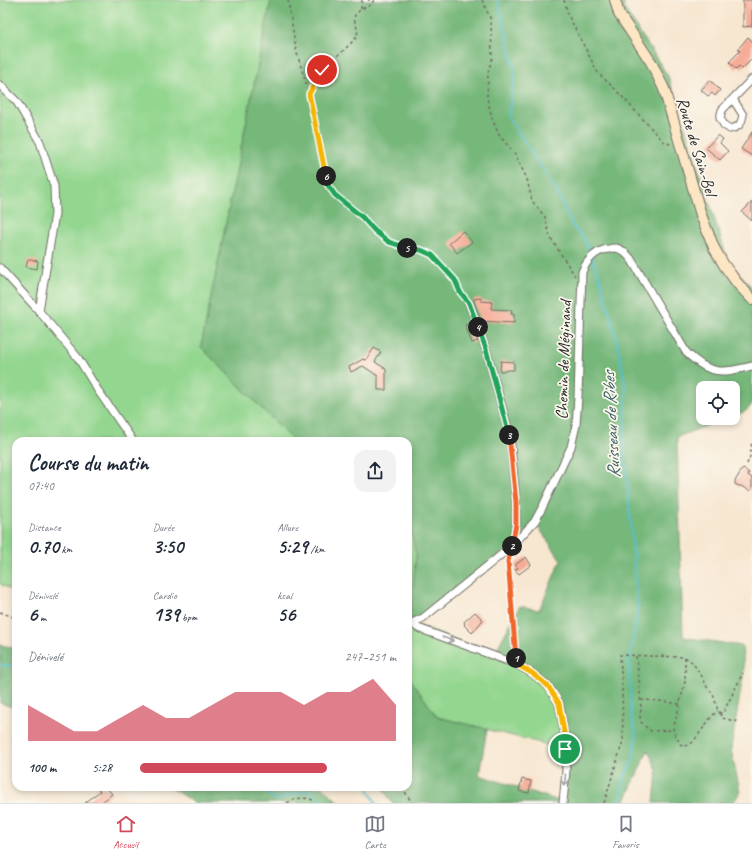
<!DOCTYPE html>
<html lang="fr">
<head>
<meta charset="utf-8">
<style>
  :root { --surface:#fff; --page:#f2f2f3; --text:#1f2937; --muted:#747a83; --line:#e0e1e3; --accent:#d1495b }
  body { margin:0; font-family:Caveat,sans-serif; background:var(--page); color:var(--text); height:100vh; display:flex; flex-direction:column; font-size:15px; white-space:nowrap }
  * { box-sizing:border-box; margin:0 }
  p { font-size:13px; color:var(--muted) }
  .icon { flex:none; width:22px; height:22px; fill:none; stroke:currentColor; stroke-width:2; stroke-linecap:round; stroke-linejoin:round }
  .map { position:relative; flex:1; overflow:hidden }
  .sheet { position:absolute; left:12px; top:437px; width:400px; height:354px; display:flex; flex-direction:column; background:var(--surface); border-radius:12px; box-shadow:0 2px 6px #0003 }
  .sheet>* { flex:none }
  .fabs { position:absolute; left:696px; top:381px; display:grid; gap:8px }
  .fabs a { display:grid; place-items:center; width:44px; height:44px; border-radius:8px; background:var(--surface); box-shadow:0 2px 6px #0003; font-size:20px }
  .pin { position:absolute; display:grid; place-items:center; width:34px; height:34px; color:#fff; margin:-17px; border:2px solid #fff; border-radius:50%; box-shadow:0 1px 4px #0007 }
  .km { position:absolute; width:20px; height:20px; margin:-10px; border-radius:50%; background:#222; color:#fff; font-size:11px; line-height:20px; text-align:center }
  .round { display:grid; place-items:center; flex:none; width:42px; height:42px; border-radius:12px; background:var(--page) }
  .head { display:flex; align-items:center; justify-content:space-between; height:68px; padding:0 16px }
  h1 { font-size:22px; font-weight:600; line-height:30px }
  .stats { display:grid; grid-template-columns:repeat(3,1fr); gap:6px; height:68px; padding:4px 16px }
  .stats div { display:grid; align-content:center }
  .stats b { font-size:20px; font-weight:600 }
  .stats small { font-size:11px; font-weight:400 }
  .stats p { font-size:11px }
  .chart { height:112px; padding:8px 16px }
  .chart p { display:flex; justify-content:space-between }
  .chart svg { width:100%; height:72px; margin-top:4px; fill:var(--accent); opacity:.7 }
  ul { padding:0 16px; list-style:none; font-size:13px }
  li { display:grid; grid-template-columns:64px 48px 1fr; align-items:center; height:30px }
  li i { height:10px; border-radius:5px; background:var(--accent) }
  .menu { display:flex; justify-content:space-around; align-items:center; height:56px; border-top:1px solid var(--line); background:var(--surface); font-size:11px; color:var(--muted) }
  .menu a { display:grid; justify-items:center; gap:2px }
  .menu .active { color:var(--accent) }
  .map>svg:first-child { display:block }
</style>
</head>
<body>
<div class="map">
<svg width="752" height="803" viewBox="0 0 752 803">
  <rect width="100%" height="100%" fill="#fbf7ec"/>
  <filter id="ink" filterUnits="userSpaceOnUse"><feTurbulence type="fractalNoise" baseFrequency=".025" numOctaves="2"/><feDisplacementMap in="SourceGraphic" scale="8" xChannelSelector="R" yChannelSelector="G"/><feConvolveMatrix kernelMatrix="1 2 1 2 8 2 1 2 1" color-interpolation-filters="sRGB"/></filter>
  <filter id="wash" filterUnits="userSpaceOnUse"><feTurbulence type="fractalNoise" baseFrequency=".012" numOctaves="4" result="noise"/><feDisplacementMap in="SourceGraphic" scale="16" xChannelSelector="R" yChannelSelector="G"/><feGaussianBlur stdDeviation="0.9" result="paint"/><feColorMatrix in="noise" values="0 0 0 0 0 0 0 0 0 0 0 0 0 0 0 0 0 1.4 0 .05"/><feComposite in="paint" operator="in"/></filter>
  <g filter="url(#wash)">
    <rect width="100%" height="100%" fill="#f7e6d0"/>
    <g fill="#93d68f" stroke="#5f805d">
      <path d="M 0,0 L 271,0 L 201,347 L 294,441 L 16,441 L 16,593 L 0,584 Z"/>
      <path d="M 408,516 L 416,555 L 411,607 L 413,623 L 532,673 L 559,703 L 565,749 L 437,717 L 408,676 Z"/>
    </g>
    <g fill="#76b77a" stroke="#507152">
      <path d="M 271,0 L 624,0 L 624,8 L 668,76 L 728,260 L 752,288 L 752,404 L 746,411 L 733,416 L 733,388 L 703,388 L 703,418 L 728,418 L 677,437 L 683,637 L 742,646 L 744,670 L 731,749 L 740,792 L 733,803 L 654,803 L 657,770 L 648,750 L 624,803 L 392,803 L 383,787 L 408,787 L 408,676 L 437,717 L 487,729 L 479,775 L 563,802 L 566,771 L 559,703 L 532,673 L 493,656 L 520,606 L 539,610 L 561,560 L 535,522 L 512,546 L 412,623 L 411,607 L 416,555 L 408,516 L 408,441 L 294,441 L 201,347 Z"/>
      <path d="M 0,645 L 16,648 L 16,708 L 0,703 Z"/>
      <path d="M 169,787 L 322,787 L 340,803 L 195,803 Z"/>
    </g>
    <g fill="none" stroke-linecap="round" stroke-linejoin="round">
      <g stroke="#54c0ce" stroke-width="2">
        <path d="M 498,0 L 515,72 L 508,117 L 555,188 L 572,225 L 584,239 L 599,275 L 617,340 L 626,390 L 624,447 L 638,610 L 629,663 L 631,715 L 636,735 L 633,759 L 623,780 L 621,803"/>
        <path d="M 0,665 L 16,666"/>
        <path d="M 261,787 L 275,800 L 309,790 L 323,803"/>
        <path d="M 367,787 L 376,803"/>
      </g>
    </g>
    <g id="blocks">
      <g fill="#f6ac97">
        <path d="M 743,0 L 752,0 L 752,26 L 743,27 Z"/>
        <path d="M 748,37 L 752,41 L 752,59 L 742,69 L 739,66 L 736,69 L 729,62 L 740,51 L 738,49 Z"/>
        <path d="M 710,80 L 720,90 L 715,96 L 712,93 L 708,96 L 701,90 Z"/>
        <path d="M 752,132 L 752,156 L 741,149 Z"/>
        <path d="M 718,135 L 723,139 L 720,143 L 728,151 L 720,160 L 706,148 Z"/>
        <path d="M 752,202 L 752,221 L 742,212 Z"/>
        <path d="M 463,231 L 472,242 L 457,253 L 449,243 Z"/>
        <path d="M 28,259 L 38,261 L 37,269 L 26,267 Z"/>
        <path d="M 481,298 L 481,301 L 492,302 L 491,309 L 512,310 L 511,314 L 514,314 L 514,323 L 481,321 L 474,302 L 474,299 Z"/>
        <path d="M 471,323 L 478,341 L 472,343 L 465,325 Z"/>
        <path d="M 374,348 L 381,352 L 375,362 L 386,369 L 386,390 L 378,390 L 378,376 L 363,366 L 351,372 L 349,367 L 363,359 L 366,360 Z"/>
        <path d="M 501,361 L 514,362 L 514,370 L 507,370 L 506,371 L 500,371 Z"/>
        <path d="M 743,468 L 749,473 L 748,475 L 752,478 L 752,488 L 750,491 L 741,486 L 739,486 L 735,484 L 735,481 Z"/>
        <path d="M 526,557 L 531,565 L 519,574 L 515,570 L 518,568 L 515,565 Z"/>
        <path d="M 475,612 L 483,620 L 472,633 L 464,625 L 465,624 L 464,622 Z"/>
        <path d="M 522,779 L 531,781 L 529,793 L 519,791 Z"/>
        <path d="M 95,787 L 106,787 L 112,794 L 101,803 L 85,803 L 100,791 Z"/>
      </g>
    </g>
  </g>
  <g filter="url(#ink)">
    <use href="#blocks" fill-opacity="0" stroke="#726c65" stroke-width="1"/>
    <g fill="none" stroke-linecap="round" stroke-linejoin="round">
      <defs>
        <g id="street">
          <path d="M 0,85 L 17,102 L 40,142 L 54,186 L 55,214 L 39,311"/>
          <path d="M 733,99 L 743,115 C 741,124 740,127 730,129 L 724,125 L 720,118 L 722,110 L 752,79"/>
          <path d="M 0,268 L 39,311 L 78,358 L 97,389 L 133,441"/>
          <path d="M 469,303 L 486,349 L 510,436 L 516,502 L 516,524 L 512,546"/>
          <path d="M 408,623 L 412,623 L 423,618 L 512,546 L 535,521 L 543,506 L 571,447 L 576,425 L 578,397 L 582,272 C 587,260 596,250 609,249 C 611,248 614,248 616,248 C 622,249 627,254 631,259 L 686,352 C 710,376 722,373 752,366"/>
          <path d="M 412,623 L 418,628 L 516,664 L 532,673 L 548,686 L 559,703 L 564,732 L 566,771 L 563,803"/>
        </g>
        <path id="secondary" d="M 615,0 L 619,14 L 651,62 L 664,89 L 701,215 L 714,248 L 724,265 L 737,283 L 752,299"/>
      </defs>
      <use href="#street" stroke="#726c65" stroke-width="9"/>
      <use href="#secondary" stroke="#726c65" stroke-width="12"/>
      <g stroke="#726c65" stroke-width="1.5" stroke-dasharray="3 3" stroke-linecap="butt">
        <path d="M 288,0 L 296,50 L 309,94 L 327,184 L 335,195 L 362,217 L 375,231 L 389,242 L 407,248 L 421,250 L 431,255 L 455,280 L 460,292 L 464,297"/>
        <path d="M 368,0 L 370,0"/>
        <path d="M 482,0 L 491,20 L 492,58 L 488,73 L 487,98 L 492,118 L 499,135 L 515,154 L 527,179 L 532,201 L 545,217 L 550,237 L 575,276"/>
        <path d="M 564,0 L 568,15 L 598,73 L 615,89 L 663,141 L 672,145"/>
        <path d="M 361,9 L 362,0"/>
        <path d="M 309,94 L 322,70 L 330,61 L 342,52 L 356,38 L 358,31 L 354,19 L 355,15 L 361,9 L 371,5 L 374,0"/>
        <path d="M 747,464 L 750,456 L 752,441"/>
        <path d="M 509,558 L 508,561 L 515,656"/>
        <path d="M 0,612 L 16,618"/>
        <path d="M 408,640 L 410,631"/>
        <path d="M 636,656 L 639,679 L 641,710 L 640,716 L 641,722 L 646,727 L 651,731 L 673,730"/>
        <path d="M 685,657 L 685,682 L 673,730 L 680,744 L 684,746 L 689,745 L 693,742 L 712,716 L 718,711"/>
        <path d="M 641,700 L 659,701 L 680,704"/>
        <path d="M 720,713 L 722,718 L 739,722"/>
        <path d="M 402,787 L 412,803"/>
        <path d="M 287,803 C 297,797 305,797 316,801"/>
        <path d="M 604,803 L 623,741 L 622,684 L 620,655 L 685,657 L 692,662 L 703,678 L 707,687 L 713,694 L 718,711 L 720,713 L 722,713 L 724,711 L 743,673"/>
      </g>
      <use href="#street" stroke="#fff" stroke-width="7"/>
      <use href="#secondary" stroke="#fce6c4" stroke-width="10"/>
    </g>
    <defs><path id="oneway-shaft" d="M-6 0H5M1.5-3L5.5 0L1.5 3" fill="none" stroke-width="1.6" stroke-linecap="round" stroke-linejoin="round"/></defs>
    <g stroke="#a0a0a0">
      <use href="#oneway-shaft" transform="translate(448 639) rotate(20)"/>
      <use href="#oneway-shaft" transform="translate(565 780) rotate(95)"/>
    </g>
  </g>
  <g fill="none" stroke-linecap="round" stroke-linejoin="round" filter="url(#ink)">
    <defs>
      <path id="split-1" d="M 516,658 L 516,664 L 532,673 L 548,686 L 559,703 L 564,732 L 565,749"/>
      <path id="split-2" d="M 512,546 L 508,561 L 516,658"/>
      <path id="split-3" d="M 509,435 L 516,502 L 516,524 L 512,546"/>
      <path id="split-4" d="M 478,327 L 486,349 L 509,435"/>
      <path id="split-5" d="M 407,248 L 421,250 L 432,255 L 455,280 L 460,292 L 469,303 L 478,327"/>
      <path id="split-6" d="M 326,176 L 327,184 L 335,195 L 362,217 L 375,231 L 389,242 L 407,248"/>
      <path id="split-7" d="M 322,70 L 309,94 L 326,176"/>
    </defs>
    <use href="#split-1" stroke="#fff" stroke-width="8"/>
    <use href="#split-2" stroke="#fff" stroke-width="8"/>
    <use href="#split-3" stroke="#fff" stroke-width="8"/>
    <use href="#split-4" stroke="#fff" stroke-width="8"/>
    <use href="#split-5" stroke="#fff" stroke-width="8"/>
    <use href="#split-6" stroke="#fff" stroke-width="8"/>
    <use href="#split-7" stroke="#fff" stroke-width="8"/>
    <use href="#split-1" stroke="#f5b400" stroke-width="5"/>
    <use href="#split-2" stroke="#f0652b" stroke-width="5"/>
    <use href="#split-3" stroke="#f0652b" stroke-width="5"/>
    <use href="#split-4" stroke="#22a559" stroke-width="5"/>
    <use href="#split-5" stroke="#22a559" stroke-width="5"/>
    <use href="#split-6" stroke="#22a559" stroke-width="5"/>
    <use href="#split-7" stroke="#f5b400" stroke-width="5"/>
  </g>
  <g text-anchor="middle" stroke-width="3.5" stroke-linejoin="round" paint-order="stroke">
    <g font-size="17" fill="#2b2b2b" stroke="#fbf7ec">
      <text transform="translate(697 146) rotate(73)" y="6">Route de Sain-Bel</text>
      <text transform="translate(563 360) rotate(-88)" y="6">Chemin de Méginand</text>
    </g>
    <g font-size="18" font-style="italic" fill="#395f64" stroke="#fbf7ec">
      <text transform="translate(611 425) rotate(-93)" y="6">Ruisseau de Ribes</text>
    </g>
  </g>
</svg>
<div class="fabs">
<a><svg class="icon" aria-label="locate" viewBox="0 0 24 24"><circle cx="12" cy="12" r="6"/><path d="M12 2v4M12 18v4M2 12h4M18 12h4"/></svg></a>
</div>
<div class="pin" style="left:565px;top:749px;background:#1e9e55"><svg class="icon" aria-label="arrive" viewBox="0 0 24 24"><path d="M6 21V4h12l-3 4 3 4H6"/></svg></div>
<div class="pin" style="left:322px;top:70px;background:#d93025"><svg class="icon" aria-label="check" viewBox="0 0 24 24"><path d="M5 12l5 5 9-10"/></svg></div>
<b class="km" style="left:516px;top:658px">1</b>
<b class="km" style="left:512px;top:546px">2</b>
<b class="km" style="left:509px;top:435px">3</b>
<b class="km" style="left:478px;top:327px">4</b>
<b class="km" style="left:407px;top:248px">5</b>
<b class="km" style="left:326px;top:176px">6</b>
<section class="sheet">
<div class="head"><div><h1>Course du matin</h1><p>07:40</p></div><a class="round"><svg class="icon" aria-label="share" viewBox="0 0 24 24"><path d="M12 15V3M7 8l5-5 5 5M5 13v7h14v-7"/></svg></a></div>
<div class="stats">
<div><p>Distance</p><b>0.70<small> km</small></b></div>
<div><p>Durée</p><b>3:50</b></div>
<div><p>Allure</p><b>5:29<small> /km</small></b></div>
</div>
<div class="stats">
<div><p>Dénivelé</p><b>6<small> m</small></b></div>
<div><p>Cardio</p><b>139<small> bpm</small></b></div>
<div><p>kcal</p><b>56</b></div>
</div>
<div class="chart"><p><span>Dénivelé</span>247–251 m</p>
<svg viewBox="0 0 160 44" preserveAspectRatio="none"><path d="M0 44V22L10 30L20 38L30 38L40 30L50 22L60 30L70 30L80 22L90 14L100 14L110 14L120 22L130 14L140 14L150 6L160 22V44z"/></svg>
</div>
<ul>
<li><b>100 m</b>5:28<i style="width:73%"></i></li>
</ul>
</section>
</div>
<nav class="menu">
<a class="active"><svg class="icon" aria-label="home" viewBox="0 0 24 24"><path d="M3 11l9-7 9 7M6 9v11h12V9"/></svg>Accueil</a>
<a><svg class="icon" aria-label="map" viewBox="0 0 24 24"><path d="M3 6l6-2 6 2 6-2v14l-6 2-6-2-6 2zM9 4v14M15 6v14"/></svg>Carte</a>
<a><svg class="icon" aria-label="saved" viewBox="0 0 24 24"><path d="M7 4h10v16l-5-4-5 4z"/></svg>Favoris</a>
</nav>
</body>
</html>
